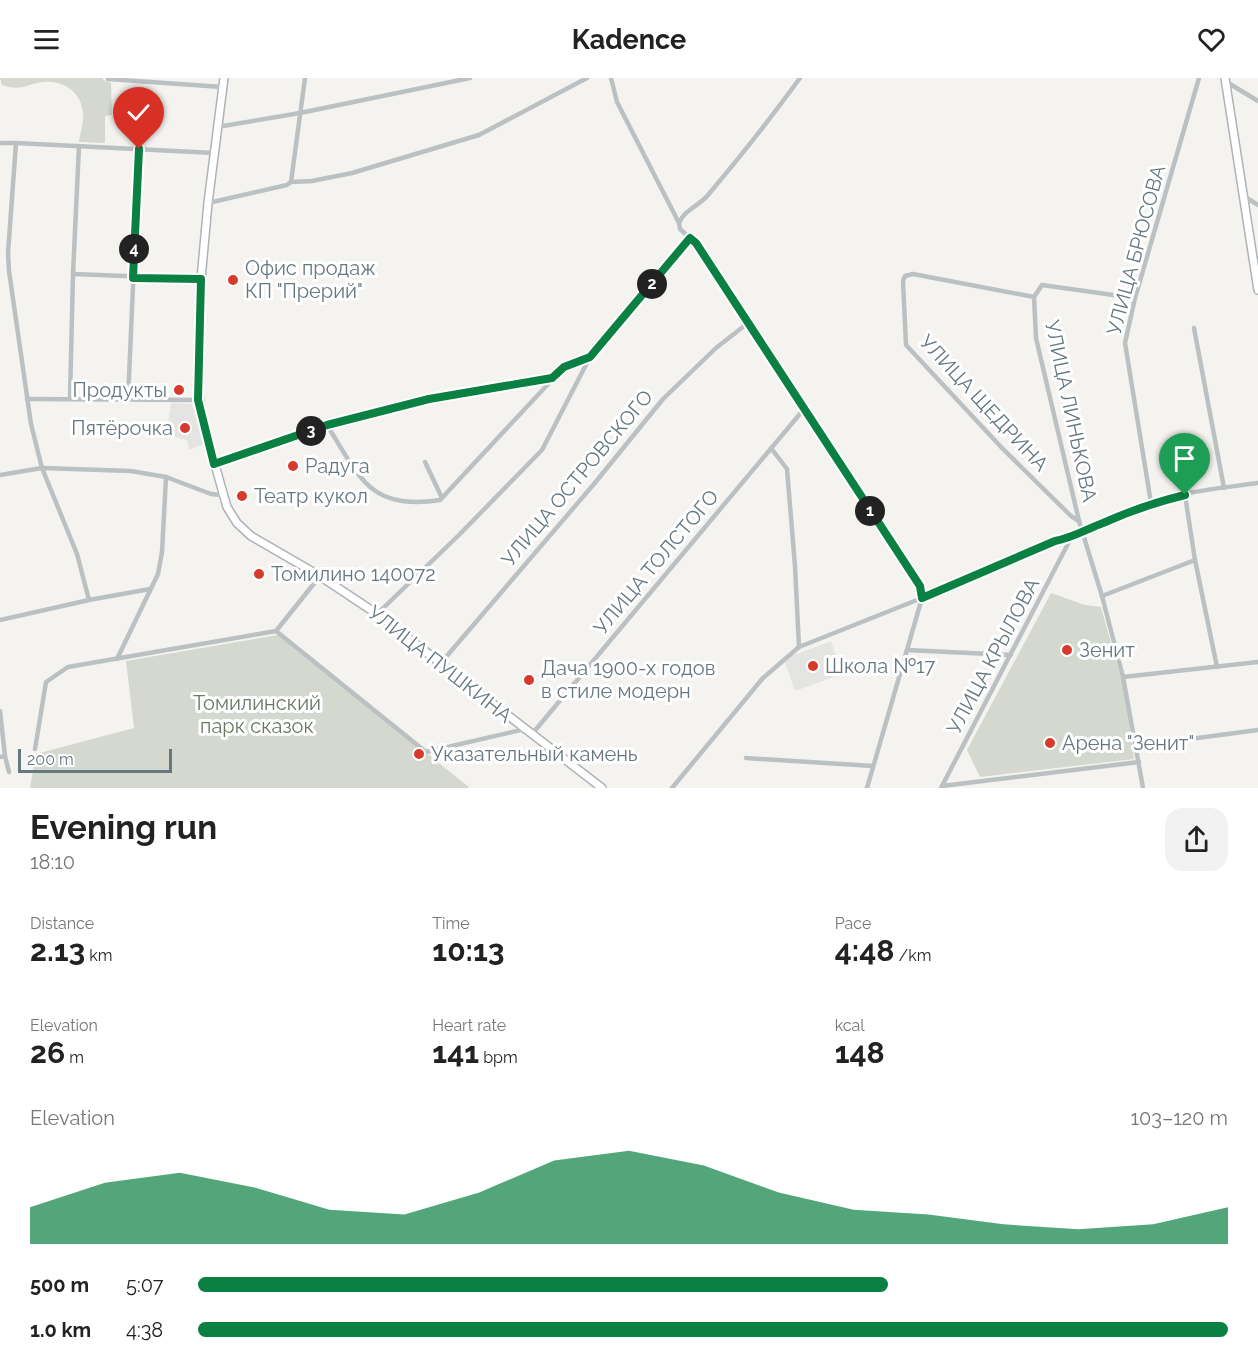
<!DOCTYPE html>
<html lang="en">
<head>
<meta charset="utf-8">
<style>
  :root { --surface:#fff; --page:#f2f2f2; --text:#222; --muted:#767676; --accent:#0b8043 }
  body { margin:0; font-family:Raleway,sans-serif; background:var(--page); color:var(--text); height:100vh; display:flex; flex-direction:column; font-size:22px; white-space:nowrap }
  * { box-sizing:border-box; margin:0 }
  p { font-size:20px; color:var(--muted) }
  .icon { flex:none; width:33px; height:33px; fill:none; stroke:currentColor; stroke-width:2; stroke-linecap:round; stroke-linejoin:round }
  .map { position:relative; height:710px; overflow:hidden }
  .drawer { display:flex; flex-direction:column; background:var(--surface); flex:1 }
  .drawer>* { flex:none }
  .scale { position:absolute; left:18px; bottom:15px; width:154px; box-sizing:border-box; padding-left:6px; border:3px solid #65777f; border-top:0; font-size:16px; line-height:21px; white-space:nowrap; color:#65777f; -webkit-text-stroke:4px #fff; paint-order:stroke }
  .pin { position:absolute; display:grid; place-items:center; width:51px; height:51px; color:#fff; margin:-62px -26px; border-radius:50% 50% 50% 0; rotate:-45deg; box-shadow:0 0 6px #0007 }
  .pin .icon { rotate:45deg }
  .km { position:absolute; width:30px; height:30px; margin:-15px; border-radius:50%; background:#222; color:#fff; font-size:16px; line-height:30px; text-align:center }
  .round { display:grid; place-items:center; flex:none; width:63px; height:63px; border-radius:18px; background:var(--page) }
  .overview { display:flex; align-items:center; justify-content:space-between; height:102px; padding:0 30px }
  h1 { font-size:33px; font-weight:700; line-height:45px }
  .figures { display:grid; grid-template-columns:repeat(3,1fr); gap:9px; height:102px; padding:6px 30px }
  .figures div { display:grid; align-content:center }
  .figures b { font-size:30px; font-weight:700 }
  .figures small { font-size:16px; font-weight:400 }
  .figures p { font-size:16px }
  .chart { height:168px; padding:12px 30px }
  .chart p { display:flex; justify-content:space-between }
  .chart svg { width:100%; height:108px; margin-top:6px; fill:var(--accent); opacity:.7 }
  ul { padding:0 30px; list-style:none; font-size:20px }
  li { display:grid; grid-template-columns:96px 72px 1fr; align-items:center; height:45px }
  li i { height:15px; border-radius:8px; background:var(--accent) }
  header { display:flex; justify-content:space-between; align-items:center; height:78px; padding:0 30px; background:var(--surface); font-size:27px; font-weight:700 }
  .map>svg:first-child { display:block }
</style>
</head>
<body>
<header><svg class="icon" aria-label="menu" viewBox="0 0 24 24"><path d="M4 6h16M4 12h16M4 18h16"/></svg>Kadence<svg class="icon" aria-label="heart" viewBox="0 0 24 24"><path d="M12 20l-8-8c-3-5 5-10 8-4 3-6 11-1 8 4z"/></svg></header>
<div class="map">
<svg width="1258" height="710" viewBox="0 0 1258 710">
  <rect width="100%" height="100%" fill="#f4f3f0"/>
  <g fill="#e4e5e3">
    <path d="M 171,325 L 192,326 L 205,366 L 189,372 L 187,362 L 166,357 Z"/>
    <path d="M 831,563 L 842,596 L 795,613 L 784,581 Z"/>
  </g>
  <g fill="#d4d8cf">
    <path d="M 0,0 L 103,0 L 103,2 L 111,5 L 112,37 L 105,38 L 105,65 L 79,64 C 80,55 84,45 83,35 C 81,14 64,2 43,4 C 24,6 24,14 2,7 Z"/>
    <path d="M 1051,515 L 1085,527 L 1101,529 L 1125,615 L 1134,681 L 980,699 L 967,672 Z"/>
    <path d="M 278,557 L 469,709 L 468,710 L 30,710 L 36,676 L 134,650 L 126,583 Z"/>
  </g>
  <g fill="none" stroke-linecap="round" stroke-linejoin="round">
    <defs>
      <g id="secondary">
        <path d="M 224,0 L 208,125 L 201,201 L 198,309 L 202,341 L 227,429 L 237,445 L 251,458 L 320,498 L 377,536 L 602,710"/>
        <path d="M 1225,0 L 1258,212"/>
      </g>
    </defs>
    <use href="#secondary" stroke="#adb4b7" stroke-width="10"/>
    <g stroke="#bbc0c2" stroke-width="4.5">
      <path d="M 611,0 L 617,24 L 679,145"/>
      <path d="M 108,1 L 222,9"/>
      <path d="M 1225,3 L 1258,23"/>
      <path d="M 217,49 L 300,35 L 470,0"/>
      <path d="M 0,65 L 16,65 L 8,175 L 9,193 L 31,346 L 42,390 L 77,476 L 89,522"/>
      <path d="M 16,65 L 214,75"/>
      <path d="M 291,104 L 312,103 L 352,95 L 479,57 L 587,0"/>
      <path d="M 1245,119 L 1258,127"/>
      <path d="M 208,125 L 287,107 L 291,104 L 305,0"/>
      <path d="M 690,160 L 680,151 L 679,145 C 685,131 699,128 708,117 C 740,79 771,40 800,0"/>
      <path d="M 73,196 L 201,201"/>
      <path d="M 1034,219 L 913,196 L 905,198 L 903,203 L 906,267 L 1002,370 L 1071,438 L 1079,443"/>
      <path d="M 1135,220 L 1042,207 L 1034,219 L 1036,260 L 1079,443 L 1102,518 L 1123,599 L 1143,710"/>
      <path d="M 1194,250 L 1224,410"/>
      <path d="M 70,320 L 73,196 L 79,68"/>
      <path d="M 27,321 L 198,322"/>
      <path d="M 128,322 L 139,71"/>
      <path d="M 327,347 C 360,400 370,433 440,422 L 564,289 L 590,279 L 690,160 L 695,165 L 920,508 L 922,520 L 867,710"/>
      <path d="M 771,370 L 787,391 L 795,488 L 799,569"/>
      <path d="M 425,384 L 442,420"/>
      <path d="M 214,386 L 327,347 L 429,321 L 551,301"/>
      <path d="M 0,397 L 42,390 L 131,393 L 166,399 L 211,416 L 222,417"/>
      <path d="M 1185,417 L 1195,482 L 1217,589"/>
      <path d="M 1151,425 L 1125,265 L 1135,220 L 1199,0"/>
      <path d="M 1102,518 L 1195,482"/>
      <path d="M 377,536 L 459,457 L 542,372 L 590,279"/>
      <path d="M 0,542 L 89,522 L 150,511"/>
      <path d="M 276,553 L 320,498"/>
      <path d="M 907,572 L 1011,577"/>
      <path d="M 117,581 L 158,496 L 162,474 L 166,399"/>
      <path d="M 440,586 L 594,406 L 663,321 L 716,270 L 748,245"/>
      <path d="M 1123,599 L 1258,584"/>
      <path d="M 0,633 L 5,678 L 0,679"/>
      <path d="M 532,656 L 804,331"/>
      <path d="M 1137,668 L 1258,652"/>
      <path d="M 35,671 L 46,604 L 68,589 L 276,553 L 426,674 L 525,651"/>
      <path d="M 5,678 L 9,694"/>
      <path d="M 746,680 L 873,688"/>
      <path d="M 942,708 L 1139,684"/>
      <path d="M 672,710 L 763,600 L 799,569 L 922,520 L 1055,463 C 1087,456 1118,437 1149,426 C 1183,413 1222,410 1258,405"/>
      <path d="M 941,710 L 1071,460"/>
    </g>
    <use href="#secondary" stroke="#fff" stroke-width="7"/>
  </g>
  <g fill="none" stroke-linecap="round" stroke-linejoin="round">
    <defs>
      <path id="route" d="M 139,71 L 133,200 L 201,201 L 198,322 L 214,386 L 327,347 L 429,321 L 552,300 L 564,289 L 590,279 L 690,160 L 696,165 L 920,508 L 922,520 L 1055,463 C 1072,460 1087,451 1103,445 C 1130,433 1156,424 1185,417"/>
    </defs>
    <use href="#route" stroke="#fff" stroke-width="12"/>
    <use href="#route" stroke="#0b8043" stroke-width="8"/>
  </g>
  <g fill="#d7392d" stroke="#fff" stroke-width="2">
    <circle cx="233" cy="202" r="6"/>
    <circle cx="179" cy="312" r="6"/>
    <circle cx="185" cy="350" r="6"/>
    <circle cx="293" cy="388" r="6"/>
    <circle cx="242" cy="418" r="6"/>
    <circle cx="259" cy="496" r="6"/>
    <circle cx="1067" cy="572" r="6"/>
    <circle cx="813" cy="588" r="6"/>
    <circle cx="529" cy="602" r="6"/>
    <circle cx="1050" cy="665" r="6"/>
    <circle cx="419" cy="676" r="6"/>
  </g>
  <g text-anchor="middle" stroke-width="6" stroke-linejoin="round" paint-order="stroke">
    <g font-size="20" fill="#65777f" stroke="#fff">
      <text transform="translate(1136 172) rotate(-75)" y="7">УЛИЦА БРЮСОВА</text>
      <text transform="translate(984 325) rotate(47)" y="7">УЛИЦА ЩЕДРИНА</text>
      <text transform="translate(1071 333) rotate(78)" y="7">УЛИЦА ЛИНЬКОВА</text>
      <text transform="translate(577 400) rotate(-50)" y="7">УЛИЦА ОСТРОВСКОГО</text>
      <text transform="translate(656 484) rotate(-50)" y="7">УЛИЦА ТОЛСТОГО</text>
      <text transform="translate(993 578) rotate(-62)" y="7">УЛИЦА КРЫЛОВА</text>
      <text transform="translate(440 586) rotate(38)" y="7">УЛИЦА ПУШКИНА</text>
    </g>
    <g font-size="20" fill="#65777f" stroke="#fff" text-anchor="start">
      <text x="245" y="197">Офис продаж<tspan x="245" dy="23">КП "Прерий"</tspan></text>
      <text x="167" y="319" text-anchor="end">Продукты</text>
      <text x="173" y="357" text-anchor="end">Пятёрочка</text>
      <text x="305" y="395">Радуга</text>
      <text x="254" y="425">Театр кукол</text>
      <text x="271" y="503">Томилино 140072</text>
      <text x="1079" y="579">Зенит</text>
      <text x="825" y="595">Школа №17</text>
      <text x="541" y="597">Дача 1900-х годов<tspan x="541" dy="23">в стиле модерн</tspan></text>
      <text x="1062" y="672">Арена "Зенит"</text>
      <text x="431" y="683">Указательный камень</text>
    </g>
    <g font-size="20" fill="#6a7763" stroke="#fff">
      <text x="257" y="632">Томилинский<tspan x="257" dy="23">парк сказок</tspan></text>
    </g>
  </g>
</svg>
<div class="scale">200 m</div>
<div class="pin" style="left:1185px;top:417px;background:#1e9e55"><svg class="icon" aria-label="arrive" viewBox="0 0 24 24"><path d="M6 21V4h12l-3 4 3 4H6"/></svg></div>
<div class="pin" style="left:139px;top:71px;background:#d93025"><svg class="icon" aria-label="check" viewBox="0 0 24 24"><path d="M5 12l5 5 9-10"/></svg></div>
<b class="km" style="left:870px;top:433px">1</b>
<b class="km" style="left:652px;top:206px">2</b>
<b class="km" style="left:311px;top:353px">3</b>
<b class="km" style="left:134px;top:171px">4</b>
</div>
<section class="drawer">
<div class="overview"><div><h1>Evening run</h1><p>18:10</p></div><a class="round"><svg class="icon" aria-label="share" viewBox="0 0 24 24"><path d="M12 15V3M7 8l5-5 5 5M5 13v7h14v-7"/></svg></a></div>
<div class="figures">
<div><p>Distance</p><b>2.13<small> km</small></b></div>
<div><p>Time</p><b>10:13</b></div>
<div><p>Pace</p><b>4:48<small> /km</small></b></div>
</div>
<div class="figures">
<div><p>Elevation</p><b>26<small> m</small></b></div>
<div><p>Heart rate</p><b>141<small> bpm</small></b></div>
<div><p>kcal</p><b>148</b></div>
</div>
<div class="chart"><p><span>Elevation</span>103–120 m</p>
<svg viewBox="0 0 160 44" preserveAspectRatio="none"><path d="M0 44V29L10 19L20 15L30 21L40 30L50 32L60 23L70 10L80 6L90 12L100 23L110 30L120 32L130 36L140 38L150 36L160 29V44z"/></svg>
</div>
<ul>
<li><b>500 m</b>5:07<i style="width:67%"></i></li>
<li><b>1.0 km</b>4:38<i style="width:100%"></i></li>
</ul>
</section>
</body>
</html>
